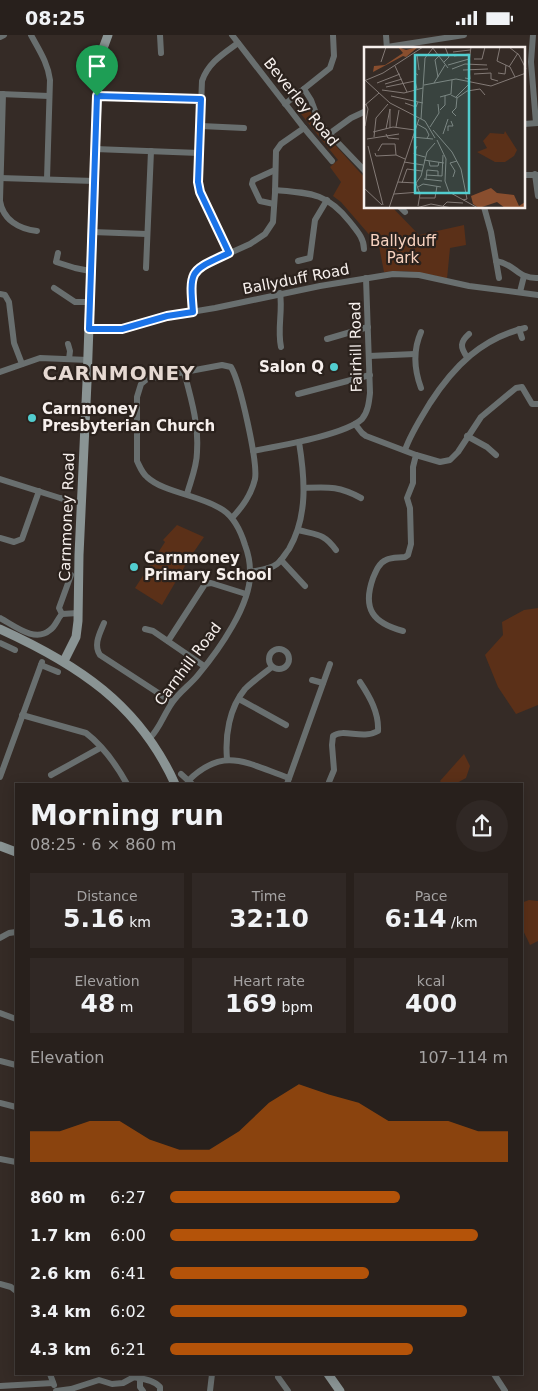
<!DOCTYPE html>
<html lang="en">
<head>
<meta charset="utf-8">
<style>
  :root { --surface:#28201c; --page:#302825; --text:#f1f3f6; --muted:#a5a3a3; --line:#443e3b; --accent:#b45309 }
  body { margin:0; font-family:"DejaVu Sans",sans-serif; background:var(--page); color:var(--text); height:100vh; display:flex; flex-direction:column; font-size:19px; white-space:nowrap }
  * { box-sizing:border-box; margin:0 }
  p { font-size:16px; color:var(--muted) }
  .icon { flex:none; width:28px; height:28px; fill:none; stroke:currentColor; stroke-width:2; stroke-linecap:round; stroke-linejoin:round }
  .map { position:relative; flex:1; overflow:hidden }
  .sheet { position:absolute; left:15px; top:748px; width:508px; height:592px; display:flex; flex-direction:column; background:var(--surface); border-radius:0px; box-shadow:0 2px 12px #0003,0 0 0 1px var(--line) }
  .sheet>* { flex:none }
  .pin { position:absolute; display:grid; place-items:center; width:42px; height:42px; color:#fff; margin:-51px -21px; border-radius:50% 50% 50% 0; rotate:-45deg; box-shadow:0 0 5px #0007 }
  .pin .icon { rotate:45deg }
  .round { display:grid; place-items:center; flex:none; width:52px; height:52px; border-radius:26px; background:var(--page) }
  .headline { display:flex; align-items:center; justify-content:space-between; height:85px; padding:0 15px }
  h1 { font-size:28px; font-weight:700; line-height:38px }
  .figures { display:grid; grid-template-columns:repeat(3,1fr); gap:8px; height:85px; padding:5px 15px }
  .figures div { display:grid; align-content:center; border-radius:0px; background:var(--page); text-align:center }
  .figures b { font-size:25px; font-weight:700 }
  .figures small { font-size:14px; font-weight:400 }
  .figures p { font-size:14px }
  .chart { height:140px; padding:10px 15px }
  .chart p { display:flex; justify-content:space-between }
  .chart svg { width:100%; height:90px; margin-top:5px; fill:var(--accent); opacity:.7 }
  ul { padding:0 15px; list-style:none; font-size:16px }
  li { display:grid; grid-template-columns:80px 60px 1fr; align-items:center; height:38px }
  li i { height:12px; border-radius:6px; background:var(--accent) }
  .status { display:flex; justify-content:space-between; align-items:center; height:35px; padding:0 25px; background:var(--surface); direction:ltr }
  .status svg { height:14px; fill:currentColor }
  .map>svg:first-child { display:block }
</style>
</head>
<body>
<div class="status"><b>08:25</b><svg viewBox="0 0 49 12"><path d="M0 12V9h3v3zM5 12V6h3v6zM10 12V3h3v9zM15 12V0h3v12zM26 1h20v11H26zM47 4h2v5h-2z"/></svg></div>
<div class="map">
<svg width="538" height="1356" viewBox="0 0 538 1356">
  <rect width="100%" height="100%" fill="#352b26"/>
  <g fill="#5b3018">
    <path d="M 305,64 L 316,89 L 365,143 L 366,172 L 393,173 L 419,200 L 464,190 L 466,210 L 450,213 L 447,244 C 425,237 406,235 384,237 L 379,211 L 341,167 L 333,161 L 341,147 L 330,132 L 338,125 L 297,74 L 301,65 Z"/>
    <path d="M 177,490 L 204,502 L 189,524 L 162,570 L 135,553 L 165,507 L 163,505 Z"/>
    <path d="M 538,573 L 538,670 L 516,679 L 498,652 L 485,620 L 503,600 L 502,587 L 524,575 Z"/>
    <path d="M 464,719 L 470,731 L 466,743 L 455,749 L 442,749 L 440,746 Z"/>
    <path d="M 529,865 L 538,866 L 538,906 L 530,910 L 521,891 L 521,868 Z"/>
  </g>
  <g fill="none" stroke-linecap="round" stroke-linejoin="round">
    <g stroke="#696f6f" stroke-width="6">
      <path d="M 31,0 C 39,15 48,28 50,45 L 47,144"/>
      <path d="M 160,0 L 161,18"/>
      <path d="M 232,0 L 304,93 L 332,126"/>
      <path d="M 386,0 L 387,14"/>
      <path d="M 533,0 L 531,27 L 536,88"/>
      <path d="M 0,2 L 4,0"/>
      <path d="M 387,12 L 464,0"/>
      <path d="M 304,54 L 311,65 L 320,89 L 366,137"/>
      <path d="M 0,59 L 49,61"/>
      <path d="M 97,61 L 201,64"/>
      <path d="M 285,69 L 330,33 L 334,21 L 333,0"/>
      <path d="M 524,89 L 538,88"/>
      <path d="M 201,91 L 244,93"/>
      <path d="M 329,99 L 351,83 L 366,76"/>
      <path d="M 95,114 L 199,118"/>
      <path d="M 535,139 L 538,161"/>
      <path d="M 524,140 L 538,140"/>
      <path d="M 0,143 L 94,146"/>
      <path d="M 275,155 C 311,158 327,158 350,187 C 357,196 364,203 364,214"/>
      <path d="M 0,165 L 3,59"/>
      <path d="M 0,166 C 3,185 19,194 37,196"/>
      <path d="M 274,169 L 260,166 L 252,149 L 253,145 L 275,135"/>
      <path d="M 400,172 L 405,177"/>
      <path d="M 484,172 L 491,197 L 499,243"/>
      <path d="M 92,197 L 147,199"/>
      <path d="M 58,218 L 56,227 L 75,233 L 90,236"/>
      <path d="M 229,218 L 200,157 L 198,147 L 202,46 C 208,28 223,19 238,8"/>
      <path d="M 298,226 L 310,223 L 315,185 L 327,165"/>
      <path d="M 496,226 C 516,229 517,244 538,243"/>
      <path d="M 146,233 L 151,116"/>
      <path d="M 54,253 L 75,267 L 90,267"/>
      <path d="M 520,257 L 524,241"/>
      <path d="M 280,258 C 283,276 277,294 281,312"/>
      <path d="M 0,259 L 5,260 L 9,267 L 14,308 L 22,329"/>
      <path d="M 193,277 L 192,245 L 199,232 L 250,209 L 265,199 L 273,187 L 275,158 L 276,116 L 281,109 L 304,93"/>
      <path d="M 89,294 L 122,294 L 131,293 L 167,281 L 215,273 L 320,251 L 393,239 L 419,240 L 469,251 L 538,260"/>
      <path d="M 519,294 L 522,303"/>
      <path d="M 421,297 C 413,315 414,334 421,353"/>
      <path d="M 327,304 L 368,292"/>
      <path d="M 68,309 L 70,316 L 69,324"/>
      <path d="M 369,321 L 415,319"/>
      <path d="M 467,322 C 460,312 460,307 469,299"/>
      <path d="M 0,337 L 40,323 L 88,325"/>
      <path d="M 184,337 C 191,363 199,390 197,417 C 197,431 191,445 187,459"/>
      <path d="M 298,359 L 370,340"/>
      <path d="M 355,389 L 362,398 L 366,401 L 416,420 L 413,432 L 413,448 L 407,463 L 410,473 L 411,509 L 408,520 L 405,522 C 398,523 392,522 386,525 C 379,528 376,536 373,543 C 362,574 373,588 403,596"/>
      <path d="M 467,401 L 487,412 L 496,420"/>
      <path d="M 405,415 C 411,398 421,383 430,368 C 454,331 482,303 525,293"/>
      <path d="M 253,416 C 278,411 345,400 362,384 C 368,377 369,367 370,358 L 366,243"/>
      <path d="M 416,420 L 440,427 L 450,425 L 458,417 L 481,382 L 516,353 L 522,352 L 532,369 L 538,369"/>
      <path d="M 0,444 L 60,463 L 81,468"/>
      <path d="M 304,453 C 329,452 339,451 361,463"/>
      <path d="M 298,495 C 317,500 324,498 336,515"/>
      <path d="M 0,503 L 14,507 L 22,504 L 39,456"/>
      <path d="M 281,525 L 305,551"/>
      <path d="M 250,537 C 259,535 269,535 277,529 C 282,525 285,519 289,514 C 308,481 305,444 299,407"/>
      <path d="M 62,579 L 59,573 L 71,540"/>
      <path d="M 0,583 C 15,591 35,608 50,595 C 56,591 57,584 62,579 L 78,578"/>
      <path d="M 104,588 C 100,598 93,610 100,620 L 172,667"/>
      <path d="M 145,594 L 153,596 L 204,631"/>
      <path d="M 168,606 L 205,549 L 211,548 L 246,559"/>
      <path d="M 0,608 L 15,615"/>
      <circle cx="279" cy="624" r="10"/>
      <path d="M 41,630 L 58,637"/>
      <path d="M 312,645 L 323,648"/>
      <path d="M 239,664 L 286,690"/>
      <path d="M 22,680 L 86,698 C 103,711 117,731 127,749"/>
      <path d="M 150,703 C 160,693 164,679 172,668 C 179,657 190,650 198,640 C 218,616 252,569 250,536 C 250,528 248,518 245,510 C 241,497 235,483 223,475 C 201,460 164,458 147,442 C 142,438 140,432 137,426 L 137,362 L 141,349 L 147,344 L 222,330 L 231,332 C 240,347 258,427 255,444 C 251,460 243,471 232,483"/>
      <path d="M 227,724 C 225,701 229,673 245,654 C 253,646 263,639 272,632"/>
      <path d="M 181,739 L 192,749"/>
      <path d="M 51,740 L 100,713"/>
      <path d="M 0,742 L 42,627"/>
      <path d="M 188,746 C 224,710 248,729 289,743"/>
      <path d="M 329,747 L 334,735 L 332,710 L 333,701 C 344,693 362,705 378,696 C 379,678 370,662 360,647"/>
      <path d="M 287,749 L 330,629"/>
      <path d="M 0,903 L 9,898 L 16,897"/>
      <path d="M 0,978 L 16,984"/>
      <path d="M 0,1026 L 16,1030"/>
      <path d="M 0,1068 L 16,1072"/>
      <path d="M 0,1124 L 16,1127"/>
      <path d="M 0,1249 L 11,1252 L 16,1256"/>
      <path d="M 50,1339 L 54,1350"/>
      <path d="M 494,1339 L 505,1356"/>
      <path d="M 278,1342 L 288,1356"/>
      <path d="M 140,1343 L 140,1352 L 143,1356"/>
      <path d="M 0,1351 L 53,1348"/>
      <path d="M 56,1356 L 71,1354 L 99,1345 L 112,1349 L 123,1348 L 134,1342 C 143,1344 154,1345 160,1352 L 160,1356"/>
      <path d="M 210,1356 L 212,1339"/>
    </g>
    <g stroke="#8a9494" stroke-width="9">
      <path d="M 0,594 C 77,629 139,669 175,749"/>
      <path d="M 64,626 L 76,602 L 78,586 L 79,520 L 87,347 L 98,39 L 101,19 L 108,0"/>
      <path d="M 0,811 L 16,817"/>
      <path d="M 328,1339 L 340,1356"/>
    </g>
  </g>
  <g fill="none" stroke-linecap="round" stroke-linejoin="round">
    <defs>
      <path id="route" d="M 97,61 L 201,64 L 198,147 L 200,157 L 229,218 C 191,236 189,233 193,277 L 167,281 L 122,294 L 89,294 Z"/>
    </defs>
    <use href="#route" stroke="#fff" stroke-width="10"/>
    <use href="#route" stroke="#1a73e8" stroke-width="6"/>
  </g>
  <g fill="#52cdcf" stroke="#2b221d" stroke-width="2">
    <circle cx="334" cy="332" r="5"/>
    <circle cx="32" cy="383" r="5"/>
    <circle cx="134" cy="532" r="5"/>
  </g>
  <g text-anchor="middle" stroke-width="4.5" stroke-linejoin="round" paint-order="stroke">
    <g font-size="15" fill="#f7f0ed" stroke="#2b221d">
      <text transform="translate(301 67) rotate(51)" y="5">Beverley Road</text>
      <text transform="translate(296 244) rotate(-11)" y="5">Ballyduff Road</text>
      <text transform="translate(356 312) rotate(-91)" y="5">Fairhill Road</text>
      <text transform="translate(67 482) rotate(-88)" y="5">Carnmoney Road</text>
      <text transform="translate(188 629) rotate(-53)" y="5">Carnhill Road</text>
    </g>
    <g font-size="15" fill="#f8d3c0" stroke="#2b221d">
      <text x="403" y="211">Ballyduff<tspan x="403" dy="17">Park</tspan></text>
    </g>
    <g font-size="15" font-weight="bold" fill="#f7f0ed" stroke="#2b221d" text-anchor="start">
      <text x="324" y="337" text-anchor="end">Salon Q</text>
      <text x="42" y="379">Carnmoney<tspan x="42" dy="17">Presbyterian Church</tspan></text>
      <text x="144" y="528">Carnmoney<tspan x="144" dy="17">Primary School</tspan></text>
    </g>
    <g font-size="20" font-weight="bold" letter-spacing="1" fill="#e6d9d2" stroke="#2b221d">
      <text x="119" y="345">CARNMONEY</text>
    </g>
  </g>
  <g transform="translate(364 12)">
    <rect width="161" height="161" fill="#352b26"/>
    <path d="M 141,84 L 153,103 L 150,109 L 141,115 L 131,115 L 113,105 L 123,101 L 119,94 L 126,86 L 140,87 Z" fill="#5b3018"/>
    <path d="M 34,0 L 42,3 L 54,0 L 42,10 L 39,9 L 9,25 L 10,19 L 21,18 L 39,6 ZM 127,141 L 133,146 L 150,148 L 155,159 L 161,155 L 161,161 L 141,161 L 133,155 L 115,161 L 109,157 L 107,149 Z" fill="#894e2e"/>
    <path fill="none" stroke="#837a76" stroke-width="1" d="M 68,0 L 84,21M 136,0 L 133,14 L 146,20 L 151,30M 145,0 L 155,8 L 162,22M 89,5 L 106,3M 53,7 L 55,23M 90,9 L 105,7M 110,12 L 118,12 L 121,0M 51,14 L 51,26 L 54,28M 17,15 L 22,0M 80,15 L 85,10 L 81,0M 105,15 L 107,0M 84,18 L 105,12M 31,19 L 43,45M 145,20 L 154,6M 88,22 L 101,17 L 123,18M 99,23 L 124,22M 134,26 L 141,27 L 142,18M 110,27 L 127,26 L 127,32 L 134,34M 74,30 L 71,13 L 75,9M 101,31 L 106,32 L 105,22M 0,34 L 19,26 L 59,0M 2,34 L 26,56 L 61,74 L 71,91M 13,36 L 36,27M 70,36 L 81,18M 21,37 L 38,32M 60,38 L 92,32 L 127,39 L 162,26M 22,40 L 51,34 L 53,42M 18,43 L 40,46 L 59,41M 87,48 L 93,51 L 92,61 L 88,65 L 92,69M 27,49 L 59,56M 76,50 L 87,47 L 88,33M 92,50 L 104,38M 93,51 L 103,44 L 116,42 L 121,48M 41,56 L 52,60 L 54,55M 0,59 L 15,46M 76,63 L 81,58 L 81,49M 57,72 L 61,11 L 69,1M 53,77 L 62,82 L 65,88 L 63,91M 1,79 L 4,62 L 2,57M 32,80 L 35,63M 66,80 L 75,66 L 74,57M 22,82 L 26,62 L 26,81M 69,83 L 88,105 L 97,122 L 103,152 L 99,153M 84,84 L 84,79 L 89,79 L 87,74M 9,85 L 29,80 L 51,83M 22,87 L 24,91 L 35,92M 79,87 L 84,72M 10,90 L 12,71 L 24,57M 48,90 L 69,92M 3,92 L 35,87M 73,93 L 82,112 L 81,134 L 85,145 L 114,161M 4,99 L 19,158M 53,99 L 50,107 L 61,110M 14,104 L 18,97 L 31,97 L 32,108M 11,106 L 12,109 L 32,108 L 41,112M 60,113 L 80,116M 65,114 L 66,119 L 74,119 L 75,115M 40,115 L 59,118M 62,128 L 78,129 L 79,108M 89,130 L 91,124 L 86,116 L 93,114M 60,132 L 78,134M 62,132 L 63,123 L 74,124 L 74,129M 34,135 L 52,136 L 56,147 L 54,159M 38,136 L 43,122 L 58,124M 52,136 L 57,129 L 63,105 L 71,96M 54,140 L 59,137 L 77,140M 0,141 L 18,158M 30,147 L 56,145M 56,151 L 71,151 L 73,139M 79,159 L 83,155 L 99,156M 25,161 L 55,72M 52,161 L 67,157 L 88,161"/>
    <path fill="#52cdcf" fill-opacity="0.15" stroke="#52cdcf" stroke-width="2.5" d="M 51,8 L 105,8 L 105,146 L 51,146 Z"/>
    <rect width="161" height="161" fill="none" stroke="#f7f0ed" stroke-width="2.5"/>
  </g>
</svg>
<div class="pin" style="left:97px;top:61px;background:#1e9e55"><svg class="icon" aria-label="arrive" viewBox="0 0 24 24"><path d="M6 21V4h12l-3 4 3 4H6"/></svg></div>
<section class="sheet">
<div class="headline"><div><h1>Morning run</h1><p>08:25 · 6 × 860 m</p></div><a class="round"><svg class="icon" aria-label="share" viewBox="0 0 24 24"><path d="M12 15V3M7 8l5-5 5 5M5 13v7h14v-7"/></svg></a></div>
<div class="figures">
<div><p>Distance</p><b>5.16<small> km</small></b></div>
<div><p>Time</p><b>32:10</b></div>
<div><p>Pace</p><b>6:14<small> /km</small></b></div>
</div>
<div class="figures">
<div><p>Elevation</p><b>48<small> m</small></b></div>
<div><p>Heart rate</p><b>169<small> bpm</small></b></div>
<div><p>kcal</p><b>400</b></div>
</div>
<div class="chart"><p><span>Elevation</span>107–114 m</p>
<svg viewBox="0 0 160 44" preserveAspectRatio="none"><path d="M0 44V29L10 29L20 24L30 24L40 33L50 38L60 38L70 29L80 15L90 6L100 11L110 15L120 24L130 24L140 24L150 29L160 29V44z"/></svg>
</div>
<ul>
<li><b>860 m</b>6:27<i style="width:68%"></i></li>
<li><b>1.7 km</b>6:00<i style="width:91%"></i></li>
<li><b>2.6 km</b>6:41<i style="width:59%"></i></li>
<li><b>3.4 km</b>6:02<i style="width:88%"></i></li>
<li><b>4.3 km</b>6:21<i style="width:72%"></i></li>
</ul>
</section>
</div>
</body>
</html>
